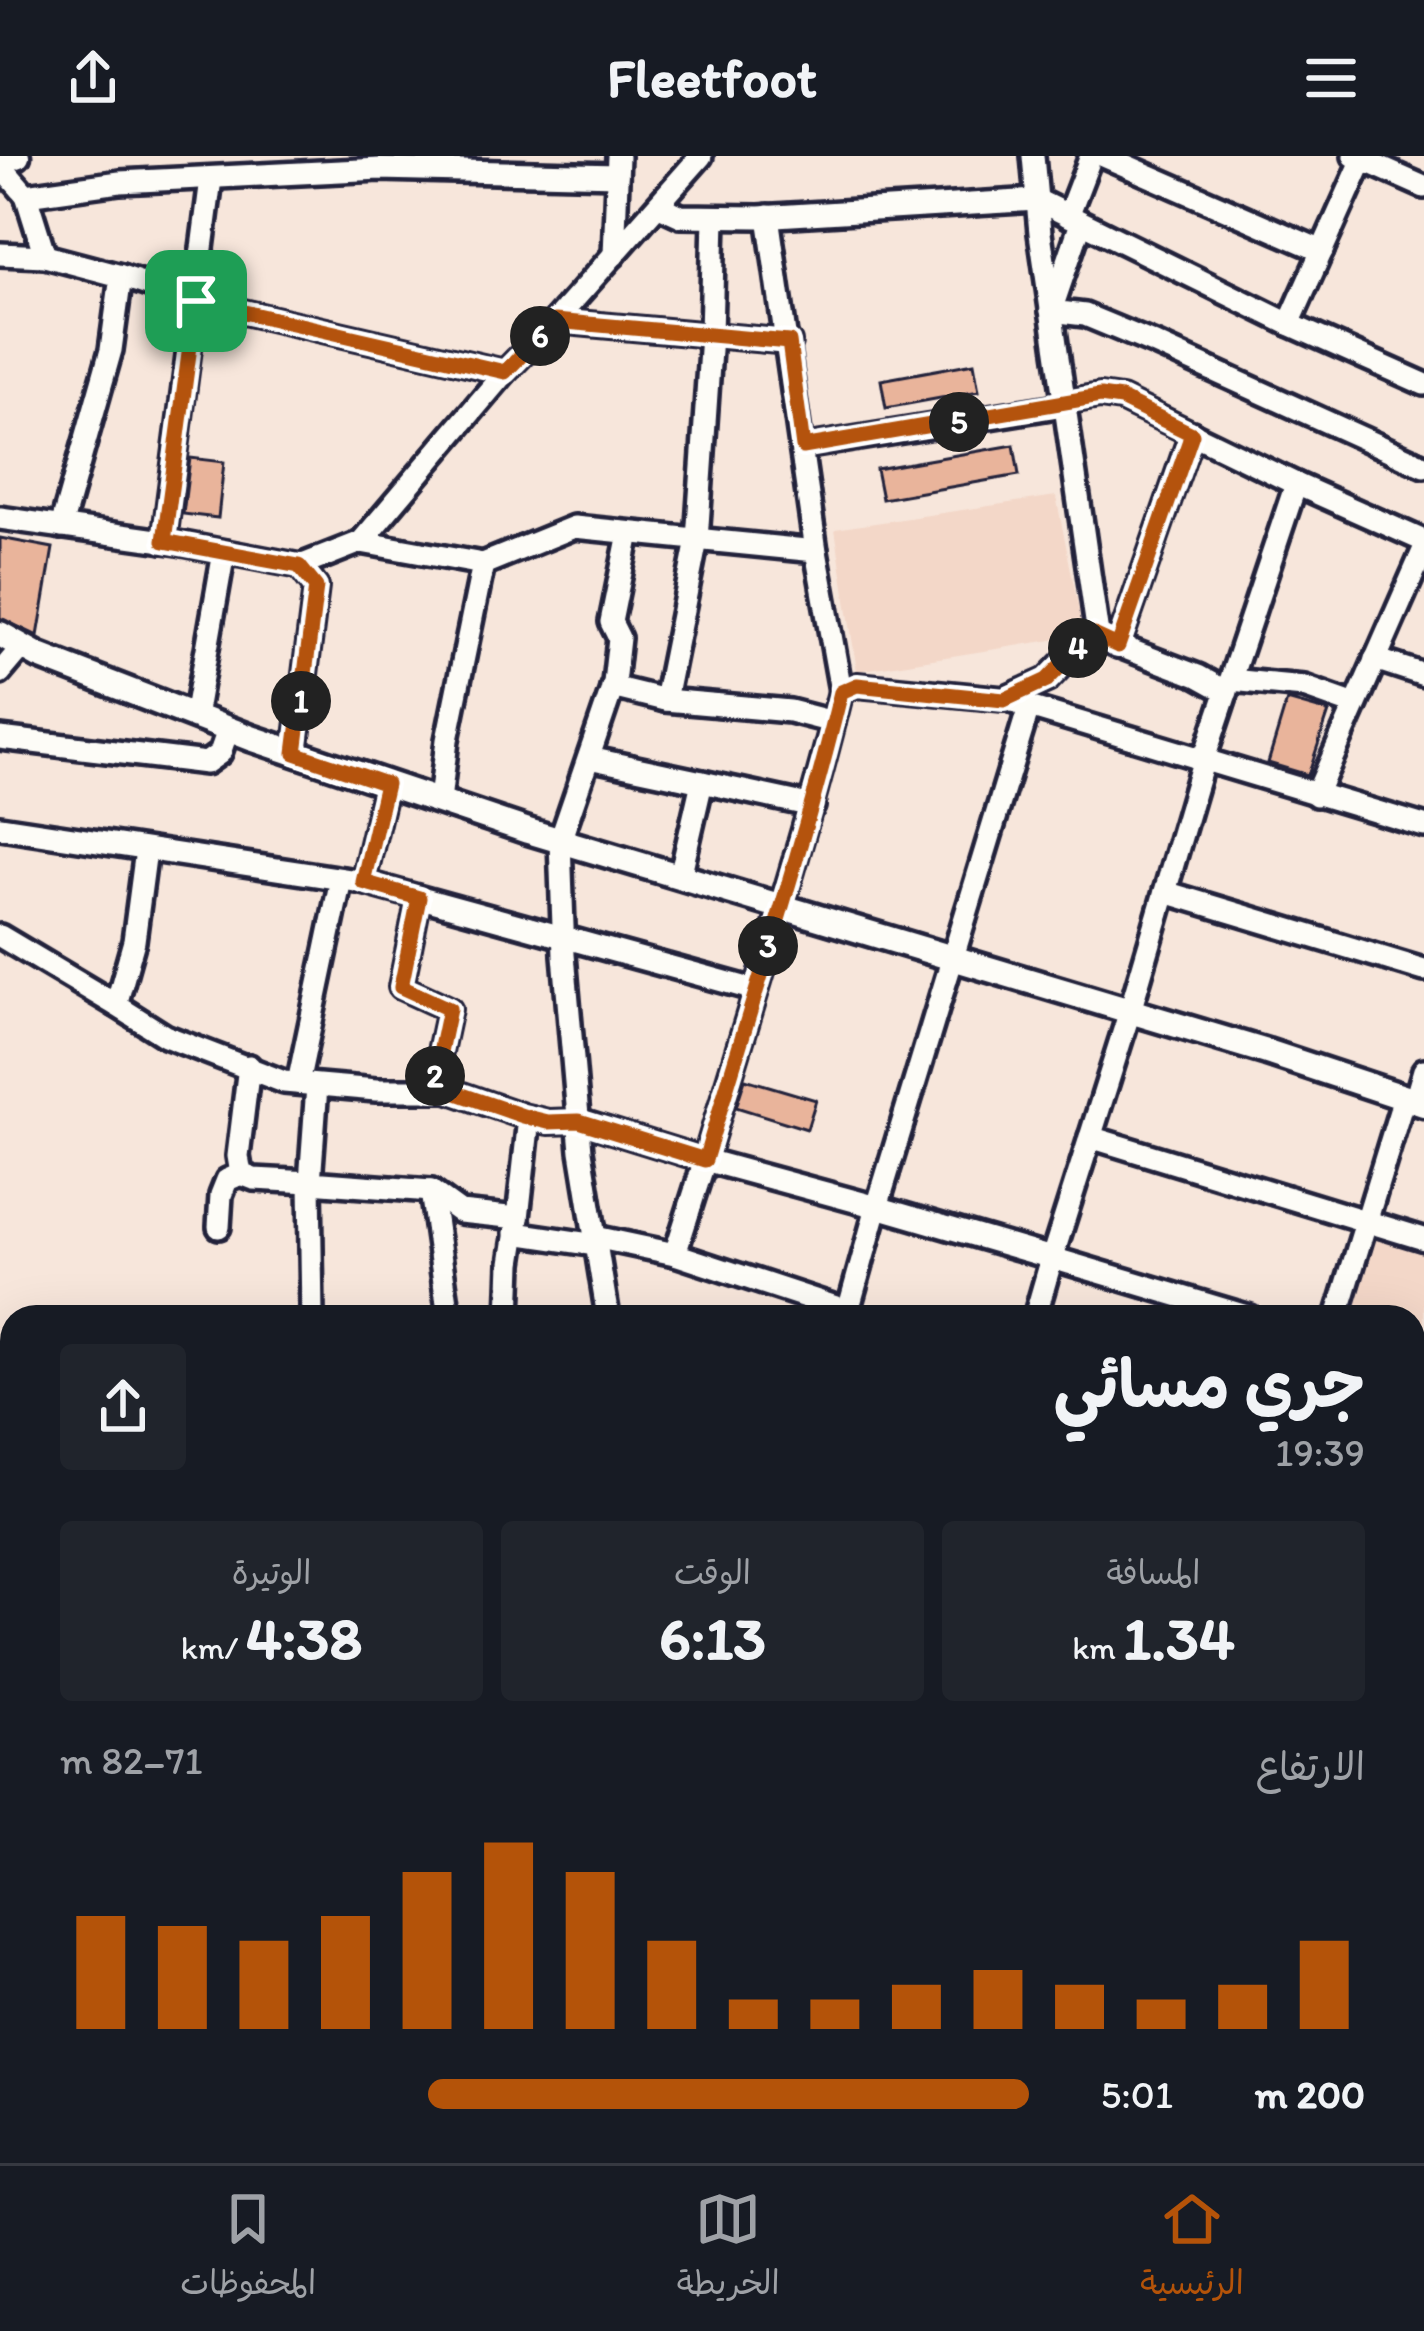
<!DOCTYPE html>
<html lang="ar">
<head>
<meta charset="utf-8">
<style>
  :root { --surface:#171b24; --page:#20242c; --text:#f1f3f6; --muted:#9ea1a6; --line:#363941; --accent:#b45309 }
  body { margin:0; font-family:Itim,"Playpen Sans Arabic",sans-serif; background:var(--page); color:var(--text); direction:rtl; height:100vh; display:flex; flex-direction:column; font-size:45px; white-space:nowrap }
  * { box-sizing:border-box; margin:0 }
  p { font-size:39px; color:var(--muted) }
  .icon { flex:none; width:66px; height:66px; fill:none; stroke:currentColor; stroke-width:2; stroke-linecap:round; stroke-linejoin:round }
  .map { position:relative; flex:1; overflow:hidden; direction:ltr }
  .drawer { position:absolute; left:0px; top:1149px; width:1425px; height:858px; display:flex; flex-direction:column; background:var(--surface); border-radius:36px 36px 0 0; box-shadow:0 12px 48px #0002; direction:rtl }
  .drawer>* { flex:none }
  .pin { position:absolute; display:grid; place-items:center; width:102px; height:102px; color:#fff; margin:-51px; border-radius:24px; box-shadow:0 6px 18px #0006 }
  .km { position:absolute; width:60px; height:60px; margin:-30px; border-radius:50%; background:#222; color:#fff; font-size:33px; line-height:60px; text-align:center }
  .round { display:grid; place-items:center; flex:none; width:126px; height:126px; border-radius:12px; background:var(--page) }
  .head { display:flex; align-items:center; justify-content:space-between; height:204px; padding:0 60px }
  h1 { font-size:66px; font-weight:700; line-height:90px }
  .metrics { display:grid; grid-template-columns:repeat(3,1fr); gap:18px; height:204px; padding:12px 60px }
  .metrics div { display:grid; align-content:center; border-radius:12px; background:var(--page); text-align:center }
  .metrics b { font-size:60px; font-weight:700 }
  .metrics small { font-size:33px; font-weight:400 }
  .metrics p { font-size:33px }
  .chart { height:336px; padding:24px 60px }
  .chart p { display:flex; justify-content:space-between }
  .chart svg { width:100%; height:216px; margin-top:12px; stroke:var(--accent); stroke-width:6 }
  ul { padding:0 60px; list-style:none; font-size:39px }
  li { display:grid; grid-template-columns:192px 144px 1fr; align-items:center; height:90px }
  li i { height:30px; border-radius:15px; background:var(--accent) }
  header { display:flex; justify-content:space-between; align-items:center; height:156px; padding:0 60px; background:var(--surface); font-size:54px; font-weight:700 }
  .tabs { display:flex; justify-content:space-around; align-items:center; height:168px; border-top:3px solid var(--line); background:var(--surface); font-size:33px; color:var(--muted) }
  .tabs a { display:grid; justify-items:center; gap:6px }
  .tabs .active { color:var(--accent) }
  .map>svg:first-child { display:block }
</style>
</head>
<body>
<header><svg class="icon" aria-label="menu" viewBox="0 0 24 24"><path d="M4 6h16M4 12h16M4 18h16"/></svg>Fleetfoot<svg class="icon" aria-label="share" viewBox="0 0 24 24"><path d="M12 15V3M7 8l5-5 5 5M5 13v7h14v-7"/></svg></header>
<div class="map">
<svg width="1424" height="2007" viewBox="0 0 1424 2007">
  <rect width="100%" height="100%" fill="#f7e6db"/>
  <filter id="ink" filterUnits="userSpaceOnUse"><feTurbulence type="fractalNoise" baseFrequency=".00833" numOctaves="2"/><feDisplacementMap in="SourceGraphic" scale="24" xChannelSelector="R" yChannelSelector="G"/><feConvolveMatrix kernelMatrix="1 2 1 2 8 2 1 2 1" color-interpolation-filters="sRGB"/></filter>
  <g filter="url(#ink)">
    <g fill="#f3d7c8">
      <path d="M 1056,340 L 1084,479 L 857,515 L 835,373 Z"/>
      <path d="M 1376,1080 L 1424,1094 L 1424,1325 L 1413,1321 L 1413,1161 L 1351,1161 Z"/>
    </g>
    <g fill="#e9b49b" stroke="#22223b" stroke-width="3">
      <path d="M 974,207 L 979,235 L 886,252 L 881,224 Z"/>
      <path d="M 1014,289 L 1019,319 L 882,343 L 876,313 Z"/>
      <path d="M 190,302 L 224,306 L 218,362 L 183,358 Z"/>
      <path d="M 0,382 L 53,392 L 38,480 L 0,462 Z"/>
      <path d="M 1287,544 L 1329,556 L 1308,619 L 1268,607 Z"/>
      <path d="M 745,923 L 816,944 L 807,973 L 736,951 Z"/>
    </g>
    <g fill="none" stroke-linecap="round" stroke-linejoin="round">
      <defs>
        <g id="minor">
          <path d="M 1104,0 L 1322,95"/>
          <path d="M 1354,0 L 1424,31"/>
          <path d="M 0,9 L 26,39 L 120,26 L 380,13 L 617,19"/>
          <path d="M 26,39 L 45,100"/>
          <path d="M 659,50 L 681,60 L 759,61 L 1037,44 L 1289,168 L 1424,228"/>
          <path d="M 768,60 L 816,395 L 841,535"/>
          <path d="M 1068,60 L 1091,0"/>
          <path d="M 1081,67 L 1051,155 L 1085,159 L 1155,188 L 1424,310"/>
          <path d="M 0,98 L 45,100 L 121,120"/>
          <path d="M 614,99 L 618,0"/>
          <path d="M 555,165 L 789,186"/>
          <path d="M 1289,168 L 1362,5"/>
          <path d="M 1063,246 L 1100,240 L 1121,243 L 1296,328"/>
          <path d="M 803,291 L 1064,249"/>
          <path d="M 0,362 L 178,387 L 300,410 L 361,386 L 505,216 L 555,165 L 701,0"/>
          <path d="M 61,371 L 111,194 L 121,120 L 196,145 L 505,216"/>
          <path d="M 164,385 L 211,23"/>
          <path d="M 361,386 L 483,408 L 447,584 L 440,645"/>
          <path d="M 483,408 L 574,371 L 816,395"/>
          <path d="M 1109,486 L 1198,520 L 1227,536"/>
          <path d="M 1118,490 L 1192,277"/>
          <path d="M 1375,503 L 1424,519"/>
          <path d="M 0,517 L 22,491"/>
          <path d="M 1231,524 L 1304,531 L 1355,549"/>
          <path d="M 612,531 L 665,544 L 697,384 L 711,179 L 714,61"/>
          <path d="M 665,544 L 790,555 L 833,566"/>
          <path d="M 1016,547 L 1424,670"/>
          <path d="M 1029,551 L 877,1051 L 705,1004 C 751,848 802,693 841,535 L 857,529 L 1004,543 L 1047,524 L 1097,472 L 1040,77 L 1033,0"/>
          <path d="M 195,561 L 224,396"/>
          <path d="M 0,582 L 206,607 L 220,597 L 228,574"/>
          <path d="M 295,597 L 316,431 L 300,410"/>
          <path d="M 589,602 L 702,626"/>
          <path d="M 386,628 L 363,726 L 755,834"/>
          <path d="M 1316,639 L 1424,393"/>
          <path d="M 0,671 L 363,726"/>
          <path d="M 680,721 L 702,626 L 813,650"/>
          <path d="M 1165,736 L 1424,814"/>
          <path d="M 419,742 L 401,831 L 449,853 L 432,933"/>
          <path d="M 0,780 L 116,849 L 134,785 L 146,694"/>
          <path d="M 116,849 L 165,880 L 284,926 L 376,934 L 448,934 L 523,960 L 548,966 L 579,965 L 705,1004 L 675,1098 L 595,1081"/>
          <path d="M 249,910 L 238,1000 L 241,1018 L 254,1023 L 310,1026 L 312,1161"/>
          <path d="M 298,927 L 341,723"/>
          <path d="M 317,930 L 310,1026 L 431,1035 L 460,1056 L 518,1062 L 529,962"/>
          <path d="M 1415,945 L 1424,914"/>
          <path d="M 1090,981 L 1424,1083"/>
          <path d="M 431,1035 L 449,1161"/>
          <path d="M 219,1071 L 221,1039 L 227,1024 L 241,1018"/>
          <path d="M 515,1077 L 596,1089"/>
          <path d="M 675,1098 L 848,1155 L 877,1051 L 1052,1102 L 1035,1161"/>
          <path d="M 509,1161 L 511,1107 L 518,1062"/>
          <path d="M 608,1161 L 581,995 L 564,799 L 560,685 L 614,527 L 619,482 L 611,466 L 629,377"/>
          <path d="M 1250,1161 L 1052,1102 L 1130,855 L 1203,606 L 1296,328 L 1424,385"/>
          <path d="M 1337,1161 L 1404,942"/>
          <path d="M 1413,1332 L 1424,1335"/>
          <path d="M 1413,1411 L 1424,1413"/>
          <path d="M 1413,1574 L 1424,1571"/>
          <path d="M 1413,1615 L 1424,1624"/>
          <path d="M 1413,1699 L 1424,1686"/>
          <path d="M 1413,1782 L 1424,1791"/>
          <path d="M 1413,1945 L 1424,1929"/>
          <path d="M 1413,1960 L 1424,1968"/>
          <path d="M 901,1995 L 906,2007"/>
          <path d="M 1057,1995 L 1061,2007"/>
          <path d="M 1250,1995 L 1266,2007"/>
          <path d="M 1163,2007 L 1173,1995"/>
          <path d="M 1365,2007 L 1375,1995"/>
        </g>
        <g id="major">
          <path d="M 0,6 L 17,0"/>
          <path d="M 0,478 L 39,500 L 251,582 L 528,675 L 1267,896 L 1424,948"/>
        </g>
      </defs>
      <use href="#minor" stroke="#22223b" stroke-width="30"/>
      <use href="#major" stroke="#22223b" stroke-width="33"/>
      <use href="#minor" stroke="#fdfcf7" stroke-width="21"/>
      <use href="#major" stroke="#fdfcf7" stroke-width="24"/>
    </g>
  </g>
  <g fill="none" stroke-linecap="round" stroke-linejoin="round" filter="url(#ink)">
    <defs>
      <path id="route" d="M 196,145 L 505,216 L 555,165 L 789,186 L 803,291 L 1100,240 L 1121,243 L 1192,278 L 1118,490 L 1092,478 L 1047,524 L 1004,544 L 857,529 L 841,536 C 803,693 751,848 705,1004 L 579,965 L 548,966 L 523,960 L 448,934 L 432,934 L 449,853 L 401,831 L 419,742 L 363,726 L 386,628 L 295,597 L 316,431 L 299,410 L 164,385 Z"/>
    </defs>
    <use href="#route" stroke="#fff" stroke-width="24"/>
    <use href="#route" stroke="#b45309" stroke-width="15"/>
  </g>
</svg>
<div class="pin" style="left:196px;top:145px;background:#1e9e55"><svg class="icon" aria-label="arrive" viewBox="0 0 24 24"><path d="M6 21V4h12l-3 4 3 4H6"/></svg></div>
<b class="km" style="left:301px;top:545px">1</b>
<b class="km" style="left:435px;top:920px">2</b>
<b class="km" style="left:768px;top:790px">3</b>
<b class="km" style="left:1078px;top:492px">4</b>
<b class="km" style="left:959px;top:266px">5</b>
<b class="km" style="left:540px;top:180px">6</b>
<section class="drawer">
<div class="head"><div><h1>جري مسائي</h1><p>19:39</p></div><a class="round"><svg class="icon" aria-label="share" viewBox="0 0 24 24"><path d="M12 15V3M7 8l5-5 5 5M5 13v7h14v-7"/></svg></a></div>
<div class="metrics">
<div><p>المسافة</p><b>1.34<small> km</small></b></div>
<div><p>الوقت</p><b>6:13</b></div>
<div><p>الوتيرة</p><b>4:38<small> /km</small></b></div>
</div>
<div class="chart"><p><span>الارتفاع</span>71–82 m</p>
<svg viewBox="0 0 160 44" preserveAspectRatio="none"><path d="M5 44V21M15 44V23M25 44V26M35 44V21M45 44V12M55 44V6M65 44V12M75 44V26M85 44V38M95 44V38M105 44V35M115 44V32M125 44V35M135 44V38M145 44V35M155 44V26"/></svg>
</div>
<ul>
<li><b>200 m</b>5:01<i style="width:62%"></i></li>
</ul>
</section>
</div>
<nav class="tabs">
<a class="active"><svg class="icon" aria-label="home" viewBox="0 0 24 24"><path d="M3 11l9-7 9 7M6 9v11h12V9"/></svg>الرئيسية</a>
<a><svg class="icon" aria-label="map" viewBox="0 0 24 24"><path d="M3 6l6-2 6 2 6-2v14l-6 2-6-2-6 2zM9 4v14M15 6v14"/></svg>الخريطة</a>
<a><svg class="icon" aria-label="saved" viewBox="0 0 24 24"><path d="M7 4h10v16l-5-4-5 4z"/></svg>المحفوظات</a>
</nav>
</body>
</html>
